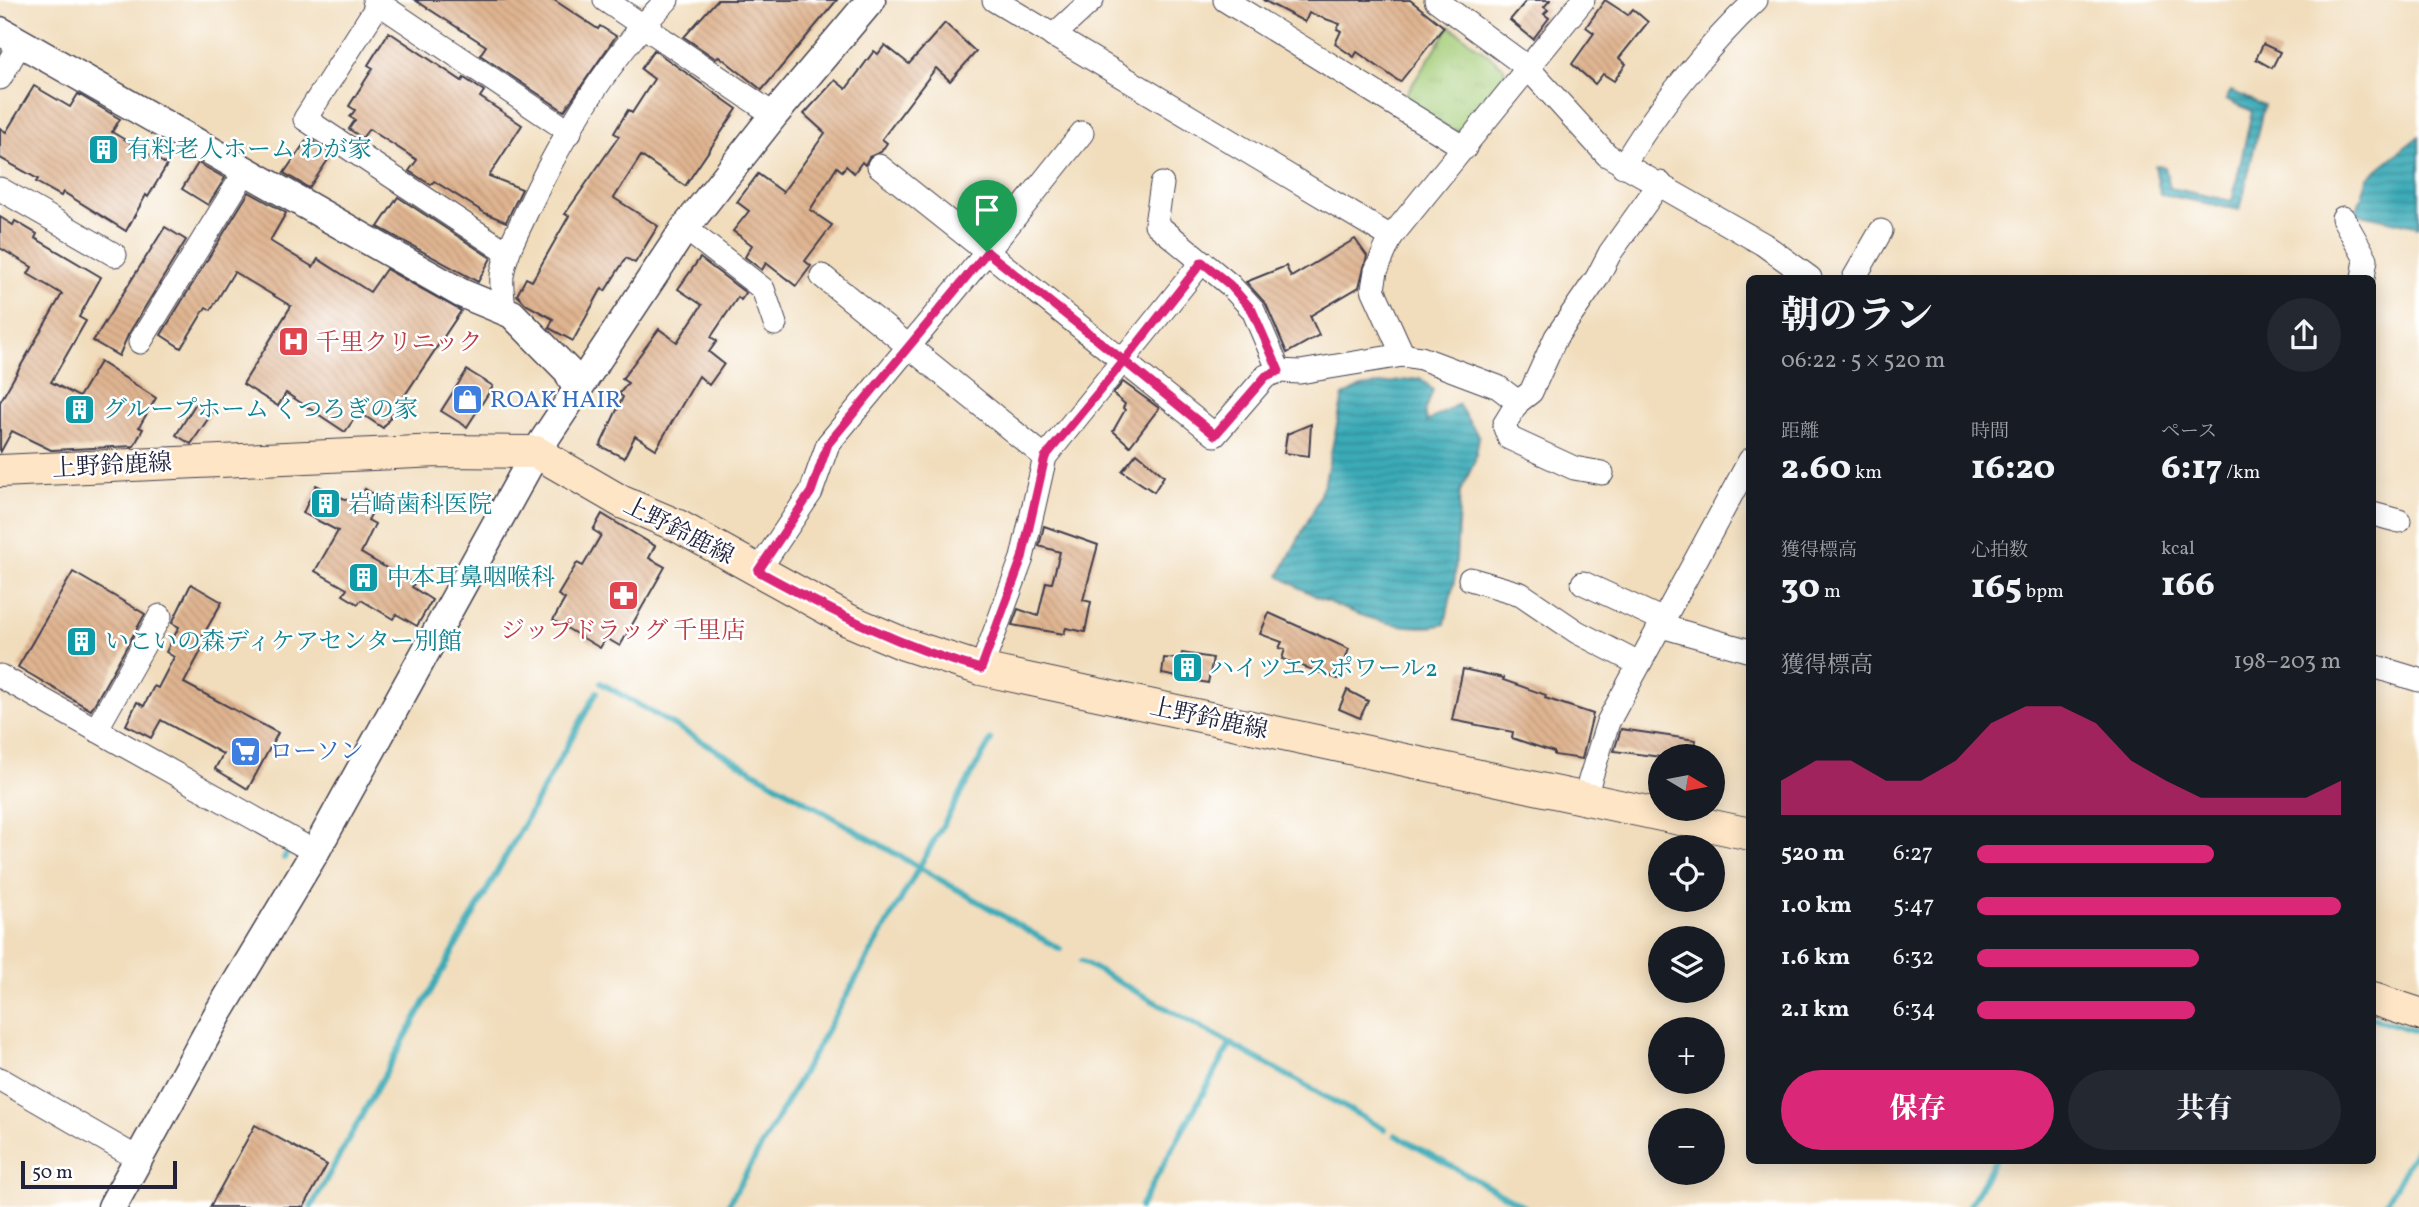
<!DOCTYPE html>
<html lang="ja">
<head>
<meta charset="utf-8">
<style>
  :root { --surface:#171b24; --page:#242831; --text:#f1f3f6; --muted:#9ea1a6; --accent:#db2777 }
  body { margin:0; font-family:Vollkorn,"Noto Serif JP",serif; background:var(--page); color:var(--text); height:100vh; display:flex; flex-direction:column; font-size:26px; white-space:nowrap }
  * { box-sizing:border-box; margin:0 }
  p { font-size:23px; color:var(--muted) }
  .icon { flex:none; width:38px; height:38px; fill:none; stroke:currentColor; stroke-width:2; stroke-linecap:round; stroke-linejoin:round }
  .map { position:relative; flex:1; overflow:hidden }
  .drawer { position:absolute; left:1746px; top:275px; width:630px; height:889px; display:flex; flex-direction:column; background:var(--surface); border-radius:10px; box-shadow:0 4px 18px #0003 }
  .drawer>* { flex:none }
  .needle { width:46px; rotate:100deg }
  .tools { position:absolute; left:1648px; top:744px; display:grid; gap:14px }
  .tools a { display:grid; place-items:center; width:77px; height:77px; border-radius:50%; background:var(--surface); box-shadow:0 4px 18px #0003; font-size:35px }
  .scale { position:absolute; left:21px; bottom:18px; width:156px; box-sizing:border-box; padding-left:7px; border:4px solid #22223b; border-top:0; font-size:19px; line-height:24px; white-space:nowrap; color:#22223b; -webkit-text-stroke:5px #fff; paint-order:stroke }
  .pin { position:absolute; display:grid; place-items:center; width:60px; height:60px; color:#fff; margin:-72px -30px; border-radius:50% 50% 50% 0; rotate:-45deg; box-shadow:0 0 7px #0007 }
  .pin .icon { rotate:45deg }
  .round { display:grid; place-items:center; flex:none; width:74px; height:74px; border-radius:37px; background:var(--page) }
  .head { display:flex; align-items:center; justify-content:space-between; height:119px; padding:0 35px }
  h1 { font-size:38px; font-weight:800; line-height:52px }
  .figures { display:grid; grid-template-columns:repeat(3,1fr); gap:10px; height:119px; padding:7px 35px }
  .figures div { display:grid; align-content:center }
  .figures b { font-size:35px; font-weight:800 }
  .figures small { font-size:19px; font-weight:400 }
  .figures p { font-size:19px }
  .chart { height:196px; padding:14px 35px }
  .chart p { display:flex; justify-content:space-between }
  .chart svg { width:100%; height:126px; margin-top:7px; fill:var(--accent); opacity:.7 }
  .primary-button { display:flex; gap:14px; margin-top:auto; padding:14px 35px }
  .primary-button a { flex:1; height:80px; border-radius:42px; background:var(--accent); color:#fff; font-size:28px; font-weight:800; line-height:80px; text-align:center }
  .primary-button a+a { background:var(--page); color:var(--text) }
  ul { padding:0 35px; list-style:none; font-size:23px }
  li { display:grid; grid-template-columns:112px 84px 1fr; align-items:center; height:52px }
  li i { height:18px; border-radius:9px; background:var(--accent) }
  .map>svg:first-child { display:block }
</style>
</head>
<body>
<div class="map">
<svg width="2419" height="1207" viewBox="0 0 2419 1207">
  <defs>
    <pattern id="park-tufts" width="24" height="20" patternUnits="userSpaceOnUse" patternTransform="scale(1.75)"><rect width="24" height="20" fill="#a5cd79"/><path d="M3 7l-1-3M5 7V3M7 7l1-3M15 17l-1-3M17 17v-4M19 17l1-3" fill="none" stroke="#8eb06a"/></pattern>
    <pattern id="water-rules" width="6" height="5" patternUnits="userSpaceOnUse" patternTransform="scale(1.75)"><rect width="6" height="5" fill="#3aabb7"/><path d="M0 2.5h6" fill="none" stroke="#308b96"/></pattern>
    <pattern id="building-back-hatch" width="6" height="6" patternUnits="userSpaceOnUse" patternTransform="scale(1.75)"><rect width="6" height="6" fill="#dfb490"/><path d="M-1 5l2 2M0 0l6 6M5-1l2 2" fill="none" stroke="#bf9a7d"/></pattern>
  </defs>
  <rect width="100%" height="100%" fill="#fff"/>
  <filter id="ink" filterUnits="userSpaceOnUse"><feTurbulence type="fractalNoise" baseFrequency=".0143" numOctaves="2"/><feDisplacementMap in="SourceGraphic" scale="14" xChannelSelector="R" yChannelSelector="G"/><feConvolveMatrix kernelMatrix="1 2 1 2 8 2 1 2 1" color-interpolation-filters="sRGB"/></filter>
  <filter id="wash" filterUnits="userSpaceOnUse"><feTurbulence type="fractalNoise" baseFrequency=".00686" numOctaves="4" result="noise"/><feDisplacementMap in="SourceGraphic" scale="28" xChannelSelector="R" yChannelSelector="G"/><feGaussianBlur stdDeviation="1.57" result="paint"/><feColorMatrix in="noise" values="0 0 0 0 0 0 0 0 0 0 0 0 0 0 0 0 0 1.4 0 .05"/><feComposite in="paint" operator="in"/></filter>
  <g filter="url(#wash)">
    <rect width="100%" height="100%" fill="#f1ddbc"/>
    <path fill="url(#park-tufts)" stroke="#64785a" stroke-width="2" d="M 1450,26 L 1504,67 L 1505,81 L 1466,131 L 1452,130 L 1403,99 Z"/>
    <g fill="url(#water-rules)" stroke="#2e6679" stroke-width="2">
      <path d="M 2231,91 L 2264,105 L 2240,210 L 2160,194 L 2155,166 L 2165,167 L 2170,188 L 2232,201 L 2252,111 L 2226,99 Z"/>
      <path d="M 2419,136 L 2419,227 L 2356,213 L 2368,177 Z"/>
      <path d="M 1420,378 L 1433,390 L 1425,411 L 1427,422 L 1458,404 L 1479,437 L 1475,461 L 1460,492 L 1455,577 L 1445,624 C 1396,637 1321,602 1279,576 L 1315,507 L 1325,481 L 1343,396 L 1361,387 Z"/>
    </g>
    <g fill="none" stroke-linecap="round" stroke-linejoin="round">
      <g stroke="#3aabb7" stroke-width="6">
        <path d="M 601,683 L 1060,949"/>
        <path d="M 284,858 L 291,847"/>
        <path d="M 1081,961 L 1384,1129"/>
        <path d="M 2373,1018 L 2419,1032"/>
        <path d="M 1395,1135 L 1525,1207"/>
        <path d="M 311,1207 L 597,692"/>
        <path d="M 727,1207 L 991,740"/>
        <path d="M 1140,1207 L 1231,1043"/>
        <path d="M 1969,1207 L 1995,1160"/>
        <path d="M 2384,1207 L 2419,1144"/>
      </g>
    </g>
    <g id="blocks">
      <g fill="url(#building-back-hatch)">
        <path d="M 415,0 L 554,0 L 598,29 L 600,26 L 616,36 L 564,111 L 480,55 L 486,46 Z"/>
        <path d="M 717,0 L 837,0 L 762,90 L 719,56 L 716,59 L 684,37 Z"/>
        <path d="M 1263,0 L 1410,0 L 1444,27 L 1400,82 L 1357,52 L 1354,57 L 1335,44 L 1341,31 L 1337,29 L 1340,24 L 1309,13 L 1305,22 Z"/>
        <path d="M 1527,0 L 1550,0 L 1544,7 L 1548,10 L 1544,14 L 1549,18 L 1533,39 L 1510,20 Z"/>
        <path d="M 1605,0 L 1628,15 L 1633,9 L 1648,22 L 1619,58 L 1626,64 L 1614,81 L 1603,74 L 1595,84 L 1572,64 L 1594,33 L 1586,27 Z"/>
        <path d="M 945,23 L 976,52 L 950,81 L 936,68 L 882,139 L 887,143 L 881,152 L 869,157 L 865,165 L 862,162 L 854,173 L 846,166 L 842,171 L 837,167 L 810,210 L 832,225 L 805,261 L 811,266 L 796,286 L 766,263 L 762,270 L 745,257 L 752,245 L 733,231 L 749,211 L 737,202 L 758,174 L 783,192 L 825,133 L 804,114 L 835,80 L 846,89 L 874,51 L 878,54 L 885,45 L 909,64 Z"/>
        <path d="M 389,32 L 462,81 L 464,78 L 484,91 L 480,97 L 522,125 L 489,176 L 522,189 L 506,222 L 485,213 L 434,181 L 431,185 L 409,171 L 417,160 L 369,129 L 362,138 L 349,129 L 355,120 L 350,117 L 355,110 L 349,106 L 373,68 L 368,65 Z"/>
        <path d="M 2263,44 L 2280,52 L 2272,68 L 2256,59 Z"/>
        <path d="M 654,50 L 737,109 L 685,186 L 641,156 L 614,198 L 658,226 L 635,263 L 626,258 L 605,291 L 602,288 L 573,341 L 549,328 L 553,319 L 527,305 L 517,295 L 526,278 L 532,281 L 569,216 L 565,214 L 619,136 L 614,133 L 628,110 L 632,113 L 654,79 L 641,69 Z"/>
        <path d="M 34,86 L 70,107 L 78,94 L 105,110 L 120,119 L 112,132 L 167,165 L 148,197 L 146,195 L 126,231 L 63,192 L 61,196 L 36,182 L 38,179 L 0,158 L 0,128 L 6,132 Z"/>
        <path d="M 308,138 L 332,154 L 309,188 L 284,173 Z"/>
        <path d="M 198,163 L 225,178 L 208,205 L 182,189 Z"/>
        <path d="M 249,192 L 286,213 L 270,241 L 313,267 L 318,259 L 370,292 L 386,269 L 461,311 L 383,428 L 359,412 L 345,432 L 286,393 L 278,406 L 243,384 L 291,306 L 234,272 L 211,310 L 206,307 L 181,348 L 161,335 Z"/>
        <path d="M 398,197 L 491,258 L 478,282 L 378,227 Z"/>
        <path d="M 0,217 L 13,225 L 15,221 L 37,234 L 35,238 L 101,277 L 79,317 L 86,321 L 51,382 L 79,397 L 100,362 L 156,398 L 139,427 L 143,429 L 134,446 L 51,450 L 12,431 L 0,453 L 0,402 L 62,294 L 28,274 L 32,267 L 0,248 Z"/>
        <path d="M 165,227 L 186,240 L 128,335 L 119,356 L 93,341 Z"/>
        <path d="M 1355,239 L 1367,256 L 1359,287 L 1310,316 L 1319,335 L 1287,353 L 1266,304 L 1246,282 L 1286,266 L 1291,277 Z"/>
        <path d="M 700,258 L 746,293 L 741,300 L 738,297 L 711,337 L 717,341 L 709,352 L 724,364 L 709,385 L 699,376 L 656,449 L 635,436 L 624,458 L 600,446 L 623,397 L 619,394 L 628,383 L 622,379 L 659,329 L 677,342 L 702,305 L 678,289 Z"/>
        <path d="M 467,370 L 493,386 L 467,427 L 441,411 Z"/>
        <path d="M 1123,382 L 1159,408 L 1130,446 L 1113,431 L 1125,410 L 1123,408 L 1125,404 L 1113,394 Z"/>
        <path d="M 196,403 L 212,413 L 191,444 L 176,435 Z"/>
        <path d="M 1311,424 L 1309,456 L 1284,453 L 1287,434 Z"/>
        <path d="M 1137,453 L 1164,476 L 1154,492 L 1122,471 Z"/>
        <path d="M 316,485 L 357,505 L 365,489 L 380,498 L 368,520 L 375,524 L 361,553 L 414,584 L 412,587 L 432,600 L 417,626 L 396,614 L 393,619 L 361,600 L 358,604 L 343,595 L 347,589 L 315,571 L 338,531 L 303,513 Z"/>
        <path d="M 602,514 L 655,546 L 649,558 L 665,567 L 620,646 L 606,638 L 600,648 L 553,620 L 565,599 L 558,595 L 577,563 L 583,566 L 601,535 L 593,530 Z"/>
        <path d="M 1044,526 L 1098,545 L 1083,600 L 1091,602 L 1085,632 L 1066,628 L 1064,634 L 1012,625 L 1018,609 L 1038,616 L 1046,582 L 1052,583 L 1060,552 L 1039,546 Z"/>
        <path d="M 73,572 L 145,614 L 91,710 L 18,667 Z"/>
        <path d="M 191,584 L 222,602 L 197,646 L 202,649 L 184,683 L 278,733 L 248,789 L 215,769 L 223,754 L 161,720 L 151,738 L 126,725 L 137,702 L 144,706 L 154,686 L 158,688 L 174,657 L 166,652 L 179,627 L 172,623 Z"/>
        <path d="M 1269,613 L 1349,649 L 1338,679 L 1282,659 L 1285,649 L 1279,648 L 1282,642 L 1260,634 Z"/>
        <path d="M 1182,653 L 1213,658 L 1208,683 L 1162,674 L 1164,658 L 1180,659 Z"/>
        <path d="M 1463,669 L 1504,678 L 1503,680 L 1546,695 L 1545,698 L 1593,714 L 1582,759 L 1554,755 L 1554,752 L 1512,738 L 1513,732 L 1452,720 Z"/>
        <path d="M 1347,690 L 1368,701 L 1360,718 L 1339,709 Z"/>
        <path d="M 1621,729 L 1696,740 L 1693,756 L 1661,757 L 1614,751 Z"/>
        <path d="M 255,1125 L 327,1165 L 304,1207 L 210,1207 Z"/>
      </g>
    </g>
  </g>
  <g filter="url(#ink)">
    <use href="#blocks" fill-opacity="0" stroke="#413e4e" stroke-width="2"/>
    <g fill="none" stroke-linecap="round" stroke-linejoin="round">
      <defs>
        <g id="minor">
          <path d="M 374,0 L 570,132"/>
          <path d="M 381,0 L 305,119 L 508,253"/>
          <path d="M 605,0 L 774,115"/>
          <path d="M 994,0 L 1391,237 L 1583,0"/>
          <path d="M 1225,0 L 1465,148"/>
          <path d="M 1436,0 L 1527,67 L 1607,155 L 1763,244 L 1810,278"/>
          <path d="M 1053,36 L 1092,0"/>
          <path d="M 0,78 L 20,43"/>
          <path d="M 879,166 L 987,252 L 1082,133"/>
          <path d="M 1623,166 C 1655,111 1710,43 1756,0"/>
          <path d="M 1162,184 L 1156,224 L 1230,285 L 1253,310 L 1279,371"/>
          <path d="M 0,189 L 115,255"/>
          <path d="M 2343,218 L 2366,259 L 2363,278"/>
          <path d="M 685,228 L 763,289 L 775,324"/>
          <path d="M 1391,237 L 1376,271 L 1373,289 L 1403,355"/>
          <path d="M 822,276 L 1045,457"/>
          <path d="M 1854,278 L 1881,231"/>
          <path d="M 504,308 C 503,298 501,286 502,276 C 505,254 516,235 525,215 C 561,138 607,60 667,0"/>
          <path d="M 140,342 L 245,172"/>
          <path d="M 1602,473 L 1574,468 L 1509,438 L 1504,425 L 1518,402 L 1531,392 L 1556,337 L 1597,278 L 1610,253 L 1660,183"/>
          <path d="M 2373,514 L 2399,521"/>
          <path d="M 758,571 L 811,492 L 828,444 L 987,252 L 1215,435 L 1266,376 L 1279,371 L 1300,372 L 1403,355 L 1421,358 L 1498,387 L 1518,402"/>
          <path d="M 1470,579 L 1521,594 L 1577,632 L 1639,664"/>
          <path d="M 1583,583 L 1661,619"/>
          <path d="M 1661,626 L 1750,651"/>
          <path d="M 2373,666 L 2419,680"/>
          <path d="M 981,669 L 1022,558 L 1045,457 L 1202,262"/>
          <path d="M 0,676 L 315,852"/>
          <path d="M 96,730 L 160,616"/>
          <path d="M 1584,799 L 1608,722 L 1750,460"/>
          <path d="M 0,1079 L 137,1158"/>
        </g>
        <g id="tertiary">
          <path d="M 0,31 L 461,293 L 512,314 L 568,371 L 578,391"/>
          <path d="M 112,1207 L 219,1012 L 315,852 L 536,452 L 685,228 L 774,115 L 871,0"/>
        </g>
        <g id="secondary">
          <path d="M 0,471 L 439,451 L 536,452 L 622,502 L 678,526 L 848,620 L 904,644 L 981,669 L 1750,834"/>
          <path d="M 2373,999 L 2419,1014"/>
        </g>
      </defs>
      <use href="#minor" stroke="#413e4e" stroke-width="25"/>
      <use href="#tertiary" stroke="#413e4e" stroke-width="31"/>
      <use href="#secondary" stroke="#413e4e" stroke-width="34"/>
      <use href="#minor" stroke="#fff" stroke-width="23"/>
      <use href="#tertiary" stroke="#fff" stroke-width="28"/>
      <use href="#secondary" stroke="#fde5c5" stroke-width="32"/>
    </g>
  </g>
  <g fill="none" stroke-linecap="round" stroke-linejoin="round" filter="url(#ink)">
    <defs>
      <path id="route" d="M 987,252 L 828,444 L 811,492 L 758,571 C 831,611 901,647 981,669 L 1022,558 L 1045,457 L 1124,361 L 1215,435 L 1266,376 L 1279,371 L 1252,310 L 1230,285 L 1202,262 L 1124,361 L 987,252"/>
    </defs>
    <use href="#route" stroke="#fff" stroke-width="14"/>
    <use href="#route" stroke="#db2777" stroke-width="9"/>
  </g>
  <defs>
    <symbol id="building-square" viewBox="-11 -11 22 22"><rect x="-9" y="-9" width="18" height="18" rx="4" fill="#0f9aa8" stroke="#fff"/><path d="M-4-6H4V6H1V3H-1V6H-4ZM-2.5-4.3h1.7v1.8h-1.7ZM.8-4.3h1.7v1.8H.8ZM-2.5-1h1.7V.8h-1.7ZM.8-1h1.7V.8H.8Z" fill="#fff"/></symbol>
    <symbol id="hospital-square" viewBox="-11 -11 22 22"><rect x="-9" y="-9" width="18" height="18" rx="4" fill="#e0444e" stroke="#fff"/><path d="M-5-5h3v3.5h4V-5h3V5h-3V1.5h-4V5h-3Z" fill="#fff"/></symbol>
    <symbol id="shop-square" viewBox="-11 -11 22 22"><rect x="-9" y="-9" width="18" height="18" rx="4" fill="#3f7fe0" stroke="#fff"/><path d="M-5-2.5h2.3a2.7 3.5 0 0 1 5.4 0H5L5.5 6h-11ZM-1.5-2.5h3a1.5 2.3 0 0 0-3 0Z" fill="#fff"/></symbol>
    <symbol id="pharmacy-square" viewBox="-11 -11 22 22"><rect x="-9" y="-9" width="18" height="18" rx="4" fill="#e0444e" stroke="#fff"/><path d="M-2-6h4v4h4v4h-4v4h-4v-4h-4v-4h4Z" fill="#fff"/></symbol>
    <symbol id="supermarket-square" viewBox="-11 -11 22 22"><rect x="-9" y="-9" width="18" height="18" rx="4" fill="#3f7fe0" stroke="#fff"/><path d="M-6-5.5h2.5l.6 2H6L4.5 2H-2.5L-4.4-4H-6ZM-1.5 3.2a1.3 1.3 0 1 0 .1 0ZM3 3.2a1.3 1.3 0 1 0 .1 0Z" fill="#fff"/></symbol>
  </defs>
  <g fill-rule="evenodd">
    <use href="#building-square" x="86" y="132" width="35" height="35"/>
    <use href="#hospital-square" x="276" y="324" width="35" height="35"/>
    <use href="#shop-square" x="450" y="382" width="35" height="35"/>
    <use href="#building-square" x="62" y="392" width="35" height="35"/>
    <use href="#building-square" x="308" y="486" width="35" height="35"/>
    <use href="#building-square" x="346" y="560" width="35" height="35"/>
    <use href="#pharmacy-square" x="606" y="578" width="35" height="35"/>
    <use href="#building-square" x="64" y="624" width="35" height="35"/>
    <use href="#building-square" x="1170" y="650" width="35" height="35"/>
    <use href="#supermarket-square" x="228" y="734" width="35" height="35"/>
  </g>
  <g text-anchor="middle" stroke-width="5" stroke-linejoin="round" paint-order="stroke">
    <g font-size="24" fill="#0d838f" stroke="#fff" text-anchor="start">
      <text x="127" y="157">有料老人ホーム わが家</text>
      <text x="103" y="417">グループホーム くつろぎの家</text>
      <text x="348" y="512">岩崎歯科医院</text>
      <text x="387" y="585">中本耳鼻咽喉科</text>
      <text x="105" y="649">いこいの森ディケアセンター別館</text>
      <text x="1210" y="676">ハイツエスポワール2</text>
    </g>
    <g font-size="24" fill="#be3a42" stroke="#fff" text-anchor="start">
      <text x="316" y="350">千里クリニック</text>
      <text x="623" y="638" text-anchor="middle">ジップドラッグ 千里店</text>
    </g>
    <g font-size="24" fill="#366cbe" stroke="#fff" text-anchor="start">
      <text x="490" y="407">ROAK HAIR</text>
      <text x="269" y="759">ローソン</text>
    </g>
    <g font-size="24" fill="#22223b" stroke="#fff">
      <text transform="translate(112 465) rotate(-3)" y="8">上野鈴鹿線</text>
      <text transform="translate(679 530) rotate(27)" y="8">上野鈴鹿線</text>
      <text transform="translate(1209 718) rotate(12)" y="8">上野鈴鹿線</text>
    </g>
  </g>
</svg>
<div class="tools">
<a><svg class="needle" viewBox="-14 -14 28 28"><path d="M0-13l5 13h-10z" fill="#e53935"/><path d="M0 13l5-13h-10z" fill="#9ea1a6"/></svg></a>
<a><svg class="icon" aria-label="locate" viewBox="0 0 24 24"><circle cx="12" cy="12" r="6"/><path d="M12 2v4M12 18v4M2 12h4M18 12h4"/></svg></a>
<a><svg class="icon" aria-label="layers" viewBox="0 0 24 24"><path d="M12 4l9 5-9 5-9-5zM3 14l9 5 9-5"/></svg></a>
<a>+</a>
<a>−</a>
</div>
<div class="scale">50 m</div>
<div class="pin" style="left:987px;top:252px;background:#1e9e55"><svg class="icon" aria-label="arrive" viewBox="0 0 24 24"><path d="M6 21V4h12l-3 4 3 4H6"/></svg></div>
<section class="drawer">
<div class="head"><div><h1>朝のラン</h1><p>06:22 · 5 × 520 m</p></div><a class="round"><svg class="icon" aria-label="share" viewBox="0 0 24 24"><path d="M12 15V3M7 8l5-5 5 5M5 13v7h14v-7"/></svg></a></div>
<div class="figures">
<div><p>距離</p><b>2.60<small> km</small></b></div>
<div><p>時間</p><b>16:20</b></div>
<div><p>ペース</p><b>6:17<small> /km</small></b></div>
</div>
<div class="figures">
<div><p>獲得標高</p><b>30<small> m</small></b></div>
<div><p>心拍数</p><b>165<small> bpm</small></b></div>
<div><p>kcal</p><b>166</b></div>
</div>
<div class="chart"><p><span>獲得標高</span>198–203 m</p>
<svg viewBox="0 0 160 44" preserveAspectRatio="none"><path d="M0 44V32L10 25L20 25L30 32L40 32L50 25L60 12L70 6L80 6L90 12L100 25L110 32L120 38L130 38L140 38L150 38L160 32V44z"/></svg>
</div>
<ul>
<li><b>520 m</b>6:27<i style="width:65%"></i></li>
<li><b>1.0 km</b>5:47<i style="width:100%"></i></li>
<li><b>1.6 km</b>6:32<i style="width:61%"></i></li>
<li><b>2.1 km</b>6:34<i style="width:60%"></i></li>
</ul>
<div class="primary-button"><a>保存</a><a>共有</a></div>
</section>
</div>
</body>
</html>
